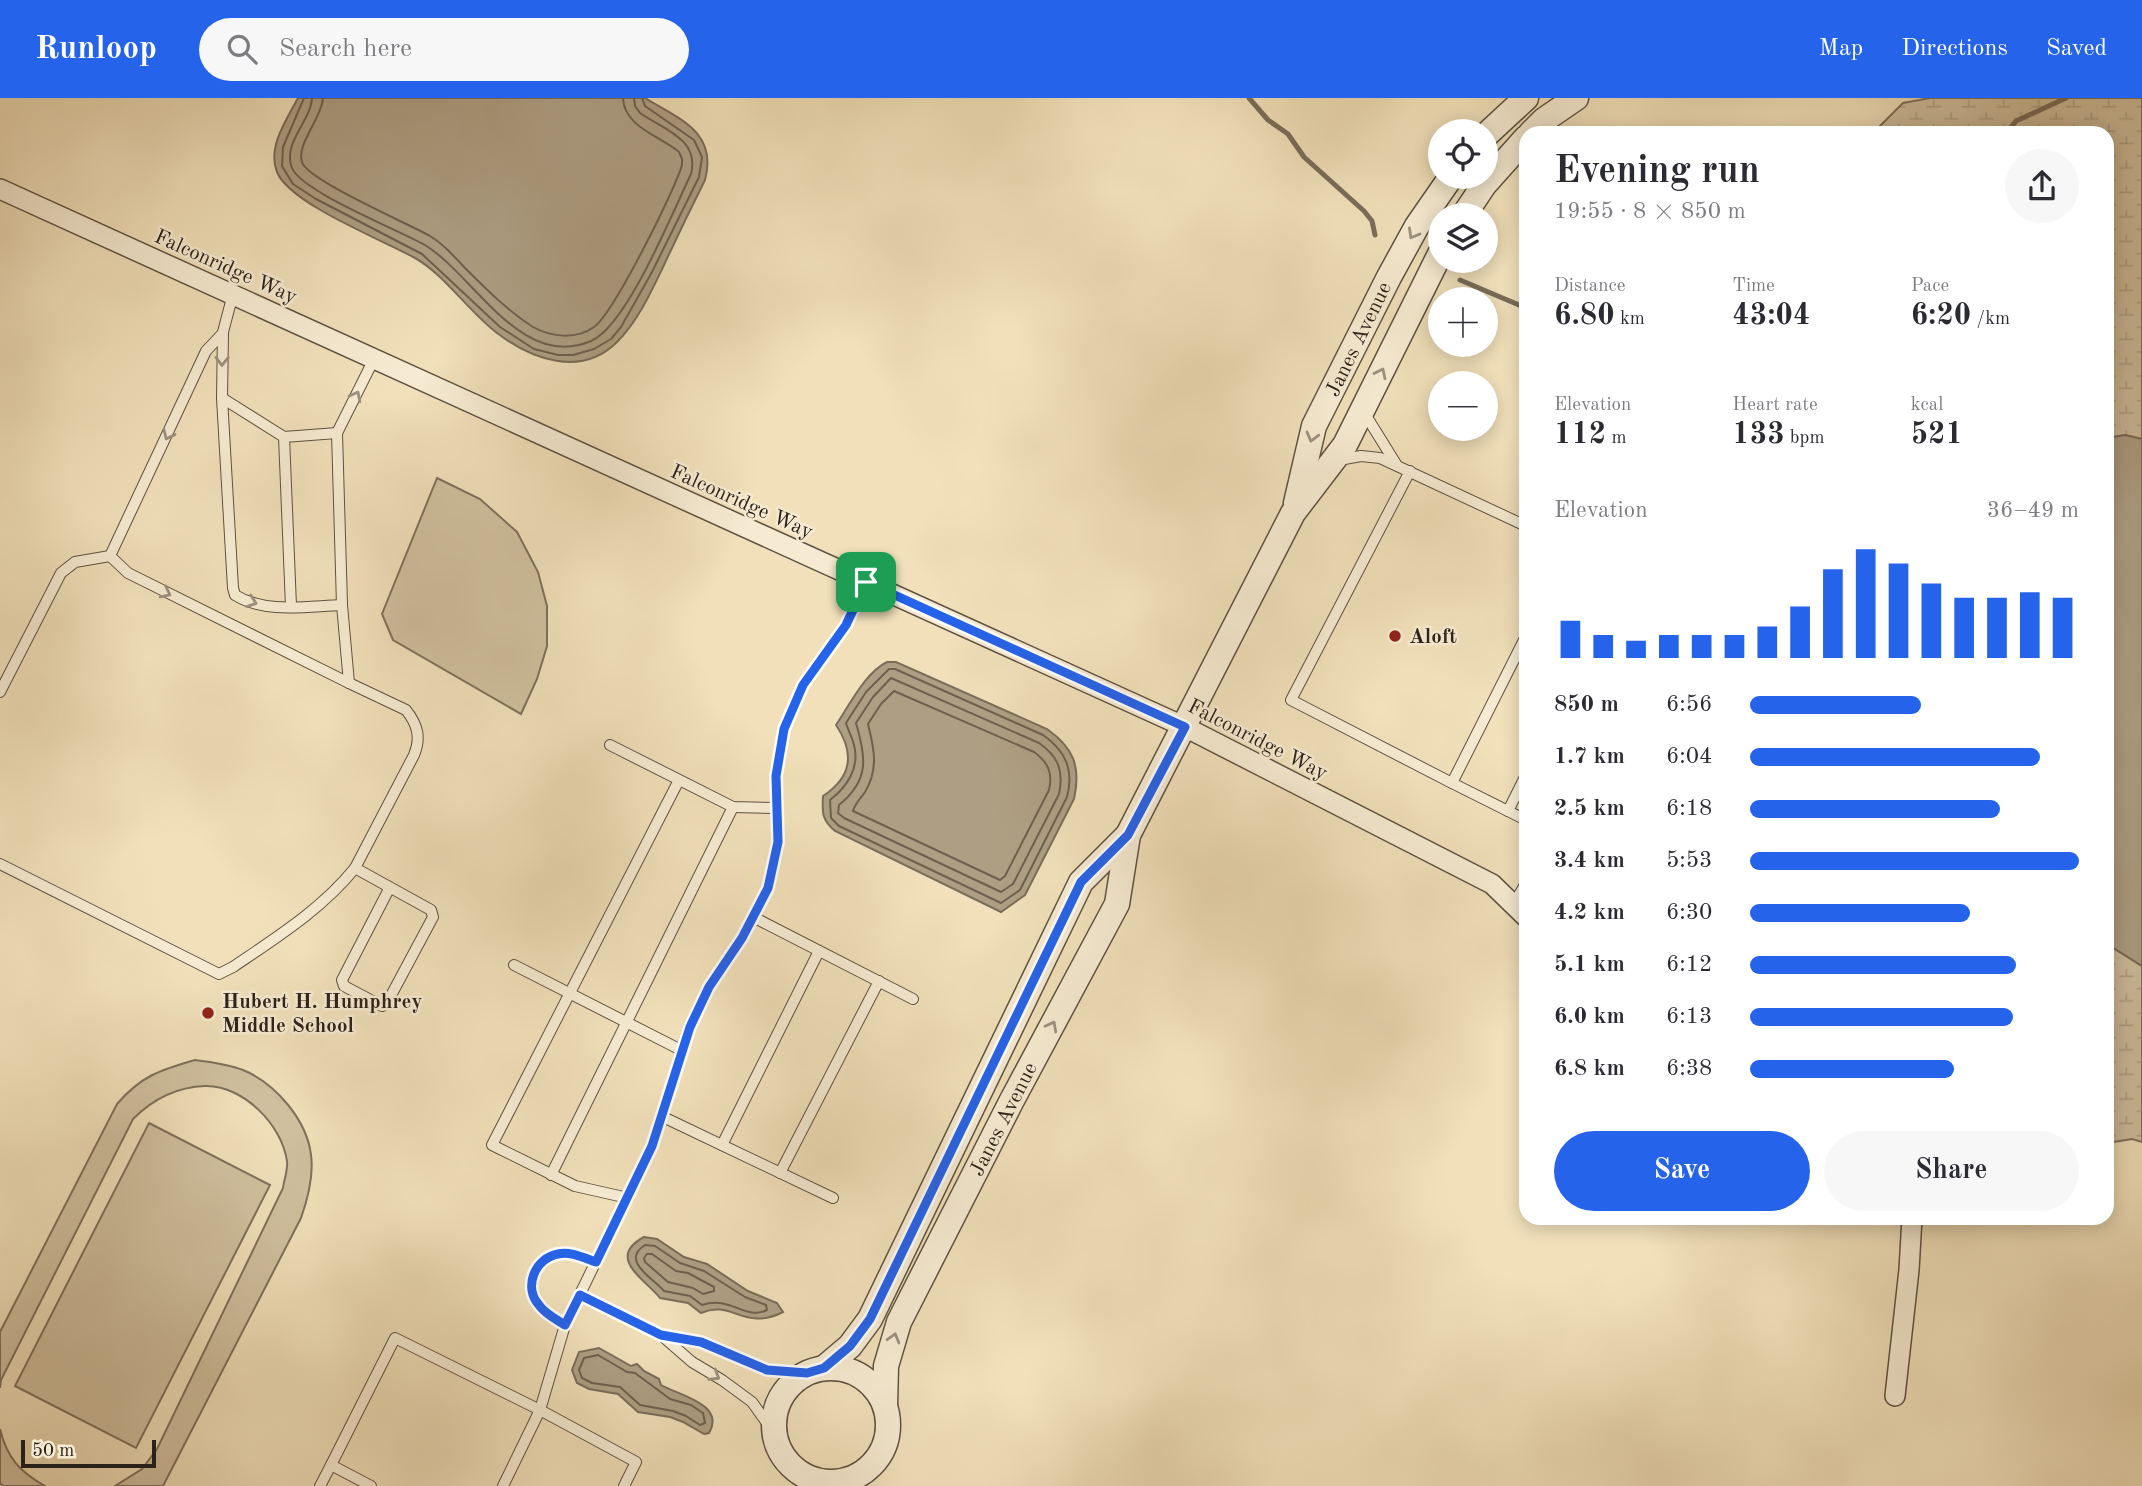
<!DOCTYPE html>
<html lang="en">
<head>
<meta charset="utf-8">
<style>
  :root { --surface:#fff; --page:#f7f7f7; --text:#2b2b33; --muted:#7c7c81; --accent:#2563eb }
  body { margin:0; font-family:"Old Standard TT",serif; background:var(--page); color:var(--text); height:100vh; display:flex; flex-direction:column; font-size:26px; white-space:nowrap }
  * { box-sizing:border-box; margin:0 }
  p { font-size:23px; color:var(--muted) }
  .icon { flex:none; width:38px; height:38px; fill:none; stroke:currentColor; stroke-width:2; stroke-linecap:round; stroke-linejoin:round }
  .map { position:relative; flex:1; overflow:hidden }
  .sheet { position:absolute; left:1519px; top:28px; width:595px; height:1099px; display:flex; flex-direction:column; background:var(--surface); border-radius:21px; box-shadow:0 4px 18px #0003 }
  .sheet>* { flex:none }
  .buttons { position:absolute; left:1428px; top:21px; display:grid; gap:14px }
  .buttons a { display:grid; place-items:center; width:70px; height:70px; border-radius:50%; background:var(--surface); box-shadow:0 4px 18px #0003; font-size:35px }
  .scale { position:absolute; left:21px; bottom:18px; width:135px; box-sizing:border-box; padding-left:7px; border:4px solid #2d221a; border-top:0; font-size:19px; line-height:24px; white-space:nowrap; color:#2d221a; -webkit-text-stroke:5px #f6ebd2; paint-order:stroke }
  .pin { position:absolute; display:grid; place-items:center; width:60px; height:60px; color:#fff; margin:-30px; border-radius:14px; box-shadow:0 4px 10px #0006 }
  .round { display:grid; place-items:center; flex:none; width:74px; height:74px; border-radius:37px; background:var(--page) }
  .summary { display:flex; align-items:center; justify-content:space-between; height:119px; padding:0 35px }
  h1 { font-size:38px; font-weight:700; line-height:52px }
  .metrics { display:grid; grid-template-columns:repeat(3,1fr); gap:10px; height:119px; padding:7px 35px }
  .metrics div { display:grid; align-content:center }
  .metrics b { font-size:30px; font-weight:700 }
  .metrics small { font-size:19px; font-weight:400 }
  .metrics p { font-size:19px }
  .chart { height:196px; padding:14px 35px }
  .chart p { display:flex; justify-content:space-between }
  .chart svg { width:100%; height:126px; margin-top:7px; stroke:var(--accent); stroke-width:6 }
  .cta { display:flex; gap:14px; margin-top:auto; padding:14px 35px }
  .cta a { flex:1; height:80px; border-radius:42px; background:var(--accent); color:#fff; font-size:28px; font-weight:700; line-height:80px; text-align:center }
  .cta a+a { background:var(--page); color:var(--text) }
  ul { padding:0 35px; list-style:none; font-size:23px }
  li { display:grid; grid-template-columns:112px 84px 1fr; align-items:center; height:52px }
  li i { height:18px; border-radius:9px; background:var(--accent) }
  header { display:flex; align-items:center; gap:42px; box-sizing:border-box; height:98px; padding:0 35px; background:var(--accent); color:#fff }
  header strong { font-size:33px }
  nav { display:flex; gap:38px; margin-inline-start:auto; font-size:24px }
  .search { width:490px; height:63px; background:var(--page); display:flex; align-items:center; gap:18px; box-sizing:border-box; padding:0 24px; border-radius:38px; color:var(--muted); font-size:26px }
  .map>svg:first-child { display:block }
</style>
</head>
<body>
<header>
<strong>Runloop</strong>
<div class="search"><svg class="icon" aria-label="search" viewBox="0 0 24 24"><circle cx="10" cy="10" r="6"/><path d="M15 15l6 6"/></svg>Search here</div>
<nav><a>Map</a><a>Directions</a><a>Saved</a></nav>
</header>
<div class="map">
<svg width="2142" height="1388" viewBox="0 0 2142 1388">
  <defs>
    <pattern id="wetland-marsh" width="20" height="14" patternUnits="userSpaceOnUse" patternTransform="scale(1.75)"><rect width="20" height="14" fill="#d0c09f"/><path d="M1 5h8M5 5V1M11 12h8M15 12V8" fill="none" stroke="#b3a588"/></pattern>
  </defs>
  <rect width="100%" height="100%" fill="#f1e0ba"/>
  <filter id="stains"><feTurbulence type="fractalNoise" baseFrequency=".00286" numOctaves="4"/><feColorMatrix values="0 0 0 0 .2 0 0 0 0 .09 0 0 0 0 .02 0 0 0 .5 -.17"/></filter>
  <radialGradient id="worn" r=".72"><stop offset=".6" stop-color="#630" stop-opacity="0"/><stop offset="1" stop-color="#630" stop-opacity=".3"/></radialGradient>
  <g fill="url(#wetland-marsh)" stroke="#7e715c" stroke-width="2">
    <path d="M 1930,0 L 2142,0 L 2142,341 L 2125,337 L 2107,340 L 2107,35 L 1873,35 L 1903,5 Z"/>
    <path d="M 2107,846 L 2142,868 L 2142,1044 L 2132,1041 L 2107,1045 Z"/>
  </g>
  <g fill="#d0c09f" stroke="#7e715c" stroke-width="2">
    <path d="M 437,380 L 480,401 L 517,434 L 538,474 L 547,508 L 547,548 L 537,581 L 521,616 L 393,542 L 382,516 Z"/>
    <path d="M 195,962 C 211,964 228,966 243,972 C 275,985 307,1022 311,1057 C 314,1078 308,1100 301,1120 L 163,1388 L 115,1388 L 142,1371 L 157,1351 L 283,1090 C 284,1082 288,1072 287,1063 C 282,1027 243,987 205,988 C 177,989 152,1002 133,1021 L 1,1282 L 0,1290 L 0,1234 L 117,1006 C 141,978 160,972 195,962 Z"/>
    <path d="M 149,1025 L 270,1087 L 136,1350 L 15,1288 Z"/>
    <path d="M 0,1331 C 7,1360 20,1374 45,1388 L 3,1388 L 0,1385 Z"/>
  </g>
  <g fill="#ae9f84" stroke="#7a6d5a" stroke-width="2">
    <path d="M 298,0 L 645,0 C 679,21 718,34 705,82 C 691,110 677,139 664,167 C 651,194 638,223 617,244 C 581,280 531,261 497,235 C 469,214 444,176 415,160 C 383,142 290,106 277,74 C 267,49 287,21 298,0 Z"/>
    <path d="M 2125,337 L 2142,341 L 2142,868 L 2107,846 L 2107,340 Z"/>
    <path d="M 887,564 L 896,564 L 1047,631 C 1074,650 1081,669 1074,701 L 1025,797 L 1001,814 L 835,733 C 822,722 822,715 823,698 C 852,679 855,655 836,627 C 850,606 865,575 887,564 Z"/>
    <path d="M 644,1139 L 657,1141 L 684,1159 L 707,1166 L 748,1193 L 777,1205 L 783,1214 C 744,1234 732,1201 701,1215 L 688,1205 L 660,1200 C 646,1182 605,1160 644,1139 Z"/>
    <path d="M 599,1250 L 631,1268 L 637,1266 L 644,1273 L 659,1281 L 661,1287 C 678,1297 726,1306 709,1335 L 704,1336 L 683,1324 L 670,1319 L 638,1314 L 618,1296 L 589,1291 L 577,1285 L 572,1272 L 579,1254 Z"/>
  </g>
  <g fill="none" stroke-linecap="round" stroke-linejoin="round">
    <g stroke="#6e604f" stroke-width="2">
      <path d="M 304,0 L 283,49 L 282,68 L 293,86 L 316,101 L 422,156 L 500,229 L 534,251 L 558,257 L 573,257 L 594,251 L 611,241 L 621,229 L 652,174 L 699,79 L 702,59 L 694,42 L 645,8 L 642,0"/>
      <path d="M 312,0 C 311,23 282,45 292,70 C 302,94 399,132 425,147 C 474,177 521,273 591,243 C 627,228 673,113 691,76 C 700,41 663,31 640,15 L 635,8 L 634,0"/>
      <path d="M 323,0 C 322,20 296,46 302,64 C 307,82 409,126 430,138 C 443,146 454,158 465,170 C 486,191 508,213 533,229 C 551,239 576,242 594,229 C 613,216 675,92 682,67 L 682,61 L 679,54 C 660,38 624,29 623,0"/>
      <path d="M 889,571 L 895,571 L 1043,637 C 1066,653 1074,672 1067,699 L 1020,792 L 1001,805 L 839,728 L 831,720 L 830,702 C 847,689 860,670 854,647 C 852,639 848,632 846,625 L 866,594 Z"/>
      <path d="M 891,580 L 1039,645 C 1058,658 1064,673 1059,696 L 1013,786 L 1001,794 L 844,720 L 838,715 L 839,707 C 870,682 866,659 856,625 L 873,599 Z"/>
      <path d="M 894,593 L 1034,654 C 1048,664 1053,675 1049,692 L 1005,778 L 1000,782 L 853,713 C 855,705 861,700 865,694 C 879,671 874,650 868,626 L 881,606 Z"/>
      <path d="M 645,1147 L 655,1148 L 680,1165 L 704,1173 L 745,1199 L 766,1207 L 767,1212 C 745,1223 731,1197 702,1207 L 690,1198 L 664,1193 C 653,1180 620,1163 645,1147 Z"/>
      <path d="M 647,1156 L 652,1156 L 676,1173 L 688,1175 L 714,1189 L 714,1193 L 703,1196 L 693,1190 L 668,1184 L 645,1164 L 644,1160 Z"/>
      <path d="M 598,1257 L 627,1274 L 635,1275 L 670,1301 L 691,1307 L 703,1315 L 705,1325 L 700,1327 L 686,1318 L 673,1313 L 640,1307 L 620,1289 L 592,1285 L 582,1280 L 579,1272 L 584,1260 Z"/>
    </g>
    <g stroke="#7a6d5a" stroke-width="5">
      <path d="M 1249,0 L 1268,22 L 1288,36 L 1304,59 L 1364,113 L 1372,123 L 1375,137"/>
      <path d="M 2006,35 L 2016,23 L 2066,0"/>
      <path d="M 1460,182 L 1526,210"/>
    </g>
    <defs>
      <g id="service">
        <path d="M 233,196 L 223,234 L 222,300 L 233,490 L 235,497 C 265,516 308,508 342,507"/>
        <path d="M 374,261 L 337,335 L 342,507 L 349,585 L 406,612 C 418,627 421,640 414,657 L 355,770 L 431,812 L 433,819 L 387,905 L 382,908 L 344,888 L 342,882 L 390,789"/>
        <path d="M 222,300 L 284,339 L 337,335"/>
        <path d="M 1365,316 L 1396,366"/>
        <path d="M 284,339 L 291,508"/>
        <path d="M 1339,362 L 1361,358 L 1380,360 L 1526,428"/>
        <path d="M 1410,373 L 1291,602 L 1452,685"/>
        <path d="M 110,458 L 206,253 L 223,235"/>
        <path d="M 1526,538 L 1452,685 L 1526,722"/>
        <path d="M 0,594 L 61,475 L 75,464 L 110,458 L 128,475 L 349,585"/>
        <path d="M 610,647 L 733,709 L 777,710"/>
        <path d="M 1508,713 L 1526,677"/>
        <path d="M 0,766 L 219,876 L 233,869 C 277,839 322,811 355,770"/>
        <path d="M 1513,807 L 1526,785"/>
        <path d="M 753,819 L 913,901"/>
        <path d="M 514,867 L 681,952"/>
        <path d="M 661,1018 L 833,1100"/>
        <path d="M 722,1047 L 819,853"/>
        <path d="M 780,1075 L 879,883"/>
        <path d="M 551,1077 L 733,709"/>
        <path d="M 628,1100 L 575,1088 L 492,1047 L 679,682"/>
        <path d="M 580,1197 L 661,1237 L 701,1244 L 767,1272 L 807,1275"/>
        <path d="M 565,1227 C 556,1221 545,1216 539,1207 C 524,1188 535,1160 558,1156 C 571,1153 584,1160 596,1164"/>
        <path d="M 661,1237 L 692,1264 L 722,1282 L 752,1304 L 774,1335"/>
        <path d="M 320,1388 L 331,1367"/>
        <path d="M 371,1388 L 331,1367 L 395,1240 L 540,1312 L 636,1364 L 624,1388"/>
        <path d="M 503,1388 L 540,1312 L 565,1227 L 652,1048 L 689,929 L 709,889 L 742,840 L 768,790 L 778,744 L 776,678 L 784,631 L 803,587 L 846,527 L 866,484"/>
      </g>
      <g id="minor">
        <path d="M 0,91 L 1185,629 L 1492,786 L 1526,819"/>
        <path d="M 1895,1298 L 1909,1172 L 1912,1120"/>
      </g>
      <g id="tertiary">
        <path d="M 1531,35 L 1544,22 L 1576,0"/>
        <path d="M 1486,37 L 1526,0"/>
        <path d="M 1464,117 L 1484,87 L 1526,40"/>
        <path d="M 1296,405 L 1314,328 L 1389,179 L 1417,128 L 1451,79"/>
        <circle cx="831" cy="1327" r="57"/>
        <path d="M 824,1270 L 850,1248 L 870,1221 L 1081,784 L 1128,737"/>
        <path d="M 885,1308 L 886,1268 L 899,1224 L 1011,1004 L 1117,806 L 1128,737 L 1293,415 L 1345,347 L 1440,156"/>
      </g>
    </defs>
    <use href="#service" stroke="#5e5242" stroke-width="12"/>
    <use href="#minor" stroke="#5e5242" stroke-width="22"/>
    <use href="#tertiary" stroke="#5e5242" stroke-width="27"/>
    <use href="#service" stroke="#f6ebd2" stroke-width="10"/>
    <use href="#minor" stroke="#f6ebd2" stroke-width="19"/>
    <use href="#tertiary" stroke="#f6ebd2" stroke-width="24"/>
  </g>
  <defs><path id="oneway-chevron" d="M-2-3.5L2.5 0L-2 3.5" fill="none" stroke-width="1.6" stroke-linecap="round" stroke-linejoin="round" transform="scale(1.75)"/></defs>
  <g stroke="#9c917f">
    <use href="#oneway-chevron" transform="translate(1413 136) rotate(120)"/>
    <use href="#oneway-chevron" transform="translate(222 263) rotate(91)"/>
    <use href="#oneway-chevron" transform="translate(1381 275) rotate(-64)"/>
    <use href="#oneway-chevron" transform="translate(356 298) rotate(-63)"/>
    <use href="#oneway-chevron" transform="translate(168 337) rotate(115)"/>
    <use href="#oneway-chevron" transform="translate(1312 339) rotate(105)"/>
    <use href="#oneway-chevron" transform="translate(166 495) rotate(27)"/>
    <use href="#oneway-chevron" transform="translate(252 504) rotate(19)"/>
    <use href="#oneway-chevron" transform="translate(1052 928) rotate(-62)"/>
    <use href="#oneway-chevron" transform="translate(894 1240) rotate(-74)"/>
    <use href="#oneway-chevron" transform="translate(715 1278) rotate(31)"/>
  </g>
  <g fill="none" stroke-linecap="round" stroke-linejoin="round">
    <defs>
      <path id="route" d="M 866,484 L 1185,629 L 1128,737 L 1081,784 L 870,1221 L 850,1248 L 824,1270 L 807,1275 L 767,1272 L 701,1244 L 661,1237 L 580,1197 L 565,1227 C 556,1221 545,1216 539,1207 C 523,1189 535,1160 558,1156 C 571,1153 584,1160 596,1164 L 652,1048 L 690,929 L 709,889 L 742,840 L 768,790 L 778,744 L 776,678 L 784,631 L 803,587 L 846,527 Z"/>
    </defs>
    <use href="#route" stroke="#fff" stroke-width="14"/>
    <use href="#route" stroke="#2563eb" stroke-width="9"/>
  </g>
  <g fill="#8f2418" stroke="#f6ebd2" stroke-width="2.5">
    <circle cx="1395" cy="538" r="7"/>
    <circle cx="208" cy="915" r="7"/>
  </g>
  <g text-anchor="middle" stroke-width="5" stroke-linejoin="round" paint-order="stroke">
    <g font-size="21" fill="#2d221a" stroke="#f6ebd2">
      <text transform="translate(226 168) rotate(24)" y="7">Falconridge Way</text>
      <text transform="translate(1358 241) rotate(-64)" y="7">Janes Avenue</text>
      <text transform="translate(742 403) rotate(24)" y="7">Falconridge Way</text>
      <text transform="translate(1258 641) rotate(27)" y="7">Falconridge Way</text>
      <text transform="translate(1003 1021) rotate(-63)" y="7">Janes Avenue</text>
    </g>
    <g font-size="21" font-weight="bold" fill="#2d221a" stroke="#f6ebd2" text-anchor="start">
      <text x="1409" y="545">Aloft</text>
      <text x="222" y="910">Hubert H. Humphrey<tspan x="222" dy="24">Middle School</tspan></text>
    </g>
  </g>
  <rect width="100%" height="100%" filter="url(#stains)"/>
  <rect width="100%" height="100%" fill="url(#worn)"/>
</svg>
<div class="buttons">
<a><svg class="icon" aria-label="locate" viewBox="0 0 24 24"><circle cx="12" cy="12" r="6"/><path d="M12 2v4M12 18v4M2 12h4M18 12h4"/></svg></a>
<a><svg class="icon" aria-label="layers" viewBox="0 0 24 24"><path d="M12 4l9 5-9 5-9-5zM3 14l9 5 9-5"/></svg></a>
<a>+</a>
<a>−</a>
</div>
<div class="scale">50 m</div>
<div class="pin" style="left:866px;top:484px;background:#1e9e55"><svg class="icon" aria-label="arrive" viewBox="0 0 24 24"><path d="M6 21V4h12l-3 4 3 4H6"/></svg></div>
<section class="sheet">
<div class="summary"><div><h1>Evening run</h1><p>19:55 · 8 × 850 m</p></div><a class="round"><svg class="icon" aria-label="share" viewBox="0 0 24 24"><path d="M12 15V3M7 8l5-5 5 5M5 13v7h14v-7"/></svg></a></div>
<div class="metrics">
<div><p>Distance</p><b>6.80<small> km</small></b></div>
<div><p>Time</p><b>43:04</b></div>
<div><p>Pace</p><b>6:20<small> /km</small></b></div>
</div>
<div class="metrics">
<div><p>Elevation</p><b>112<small> m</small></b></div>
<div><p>Heart rate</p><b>133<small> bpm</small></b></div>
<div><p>kcal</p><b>521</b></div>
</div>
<div class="chart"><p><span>Elevation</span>36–49 m</p>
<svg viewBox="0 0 160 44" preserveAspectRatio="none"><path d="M5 44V31M15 44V36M25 44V38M35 44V36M45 44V36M55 44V36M65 44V33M75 44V26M85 44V13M95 44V6M105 44V11M115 44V18M125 44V23M135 44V23M145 44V21M155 44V23"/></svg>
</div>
<ul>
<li><b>850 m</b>6:56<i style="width:52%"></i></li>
<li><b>1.7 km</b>6:04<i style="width:88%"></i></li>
<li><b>2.5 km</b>6:18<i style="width:76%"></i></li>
<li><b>3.4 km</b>5:53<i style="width:100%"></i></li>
<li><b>4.2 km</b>6:30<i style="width:67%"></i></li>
<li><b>5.1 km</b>6:12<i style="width:81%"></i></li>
<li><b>6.0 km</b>6:13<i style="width:80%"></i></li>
<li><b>6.8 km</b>6:38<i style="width:62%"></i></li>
</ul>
<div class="cta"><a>Save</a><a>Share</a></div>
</section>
</div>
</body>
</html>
